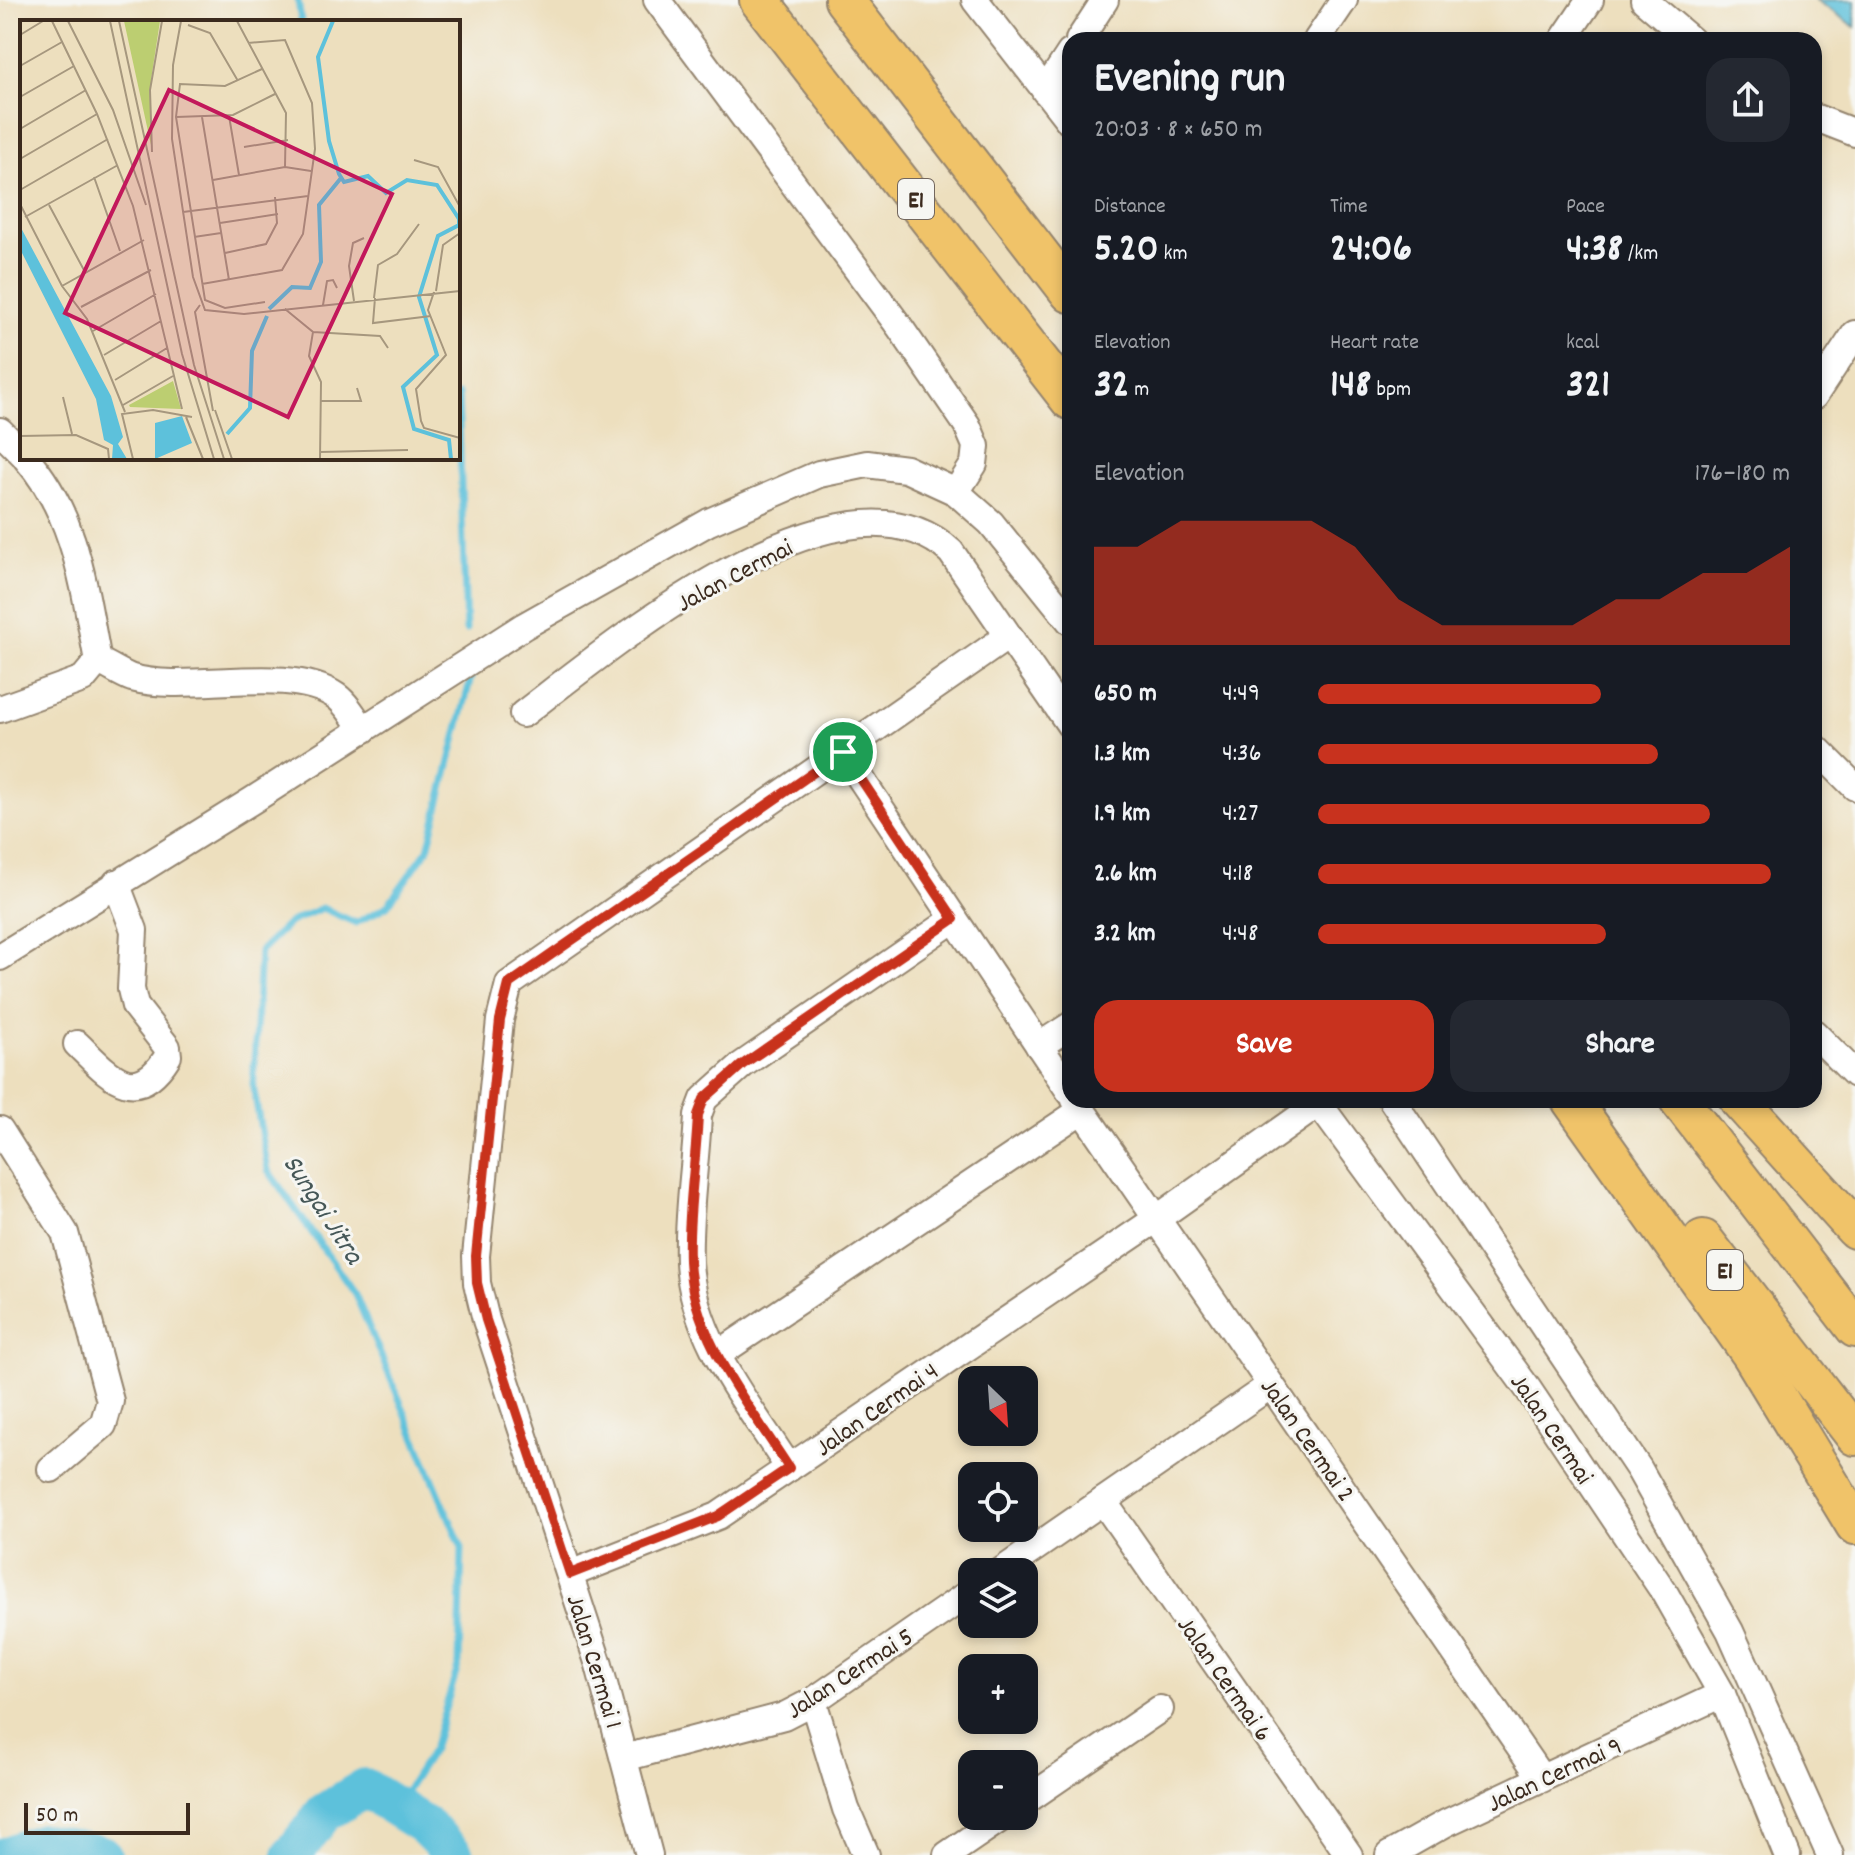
<!DOCTYPE html>
<html lang="en">
<head>
<meta charset="utf-8">
<style>
  :root { --surface:#171b24; --page:#242831; --text:#f1f3f6; --muted:#9ea1a6; --accent:#c8321e }
  body { margin:0; font-family:Dekko,sans-serif; background:var(--page); color:var(--text); height:100vh; display:flex; flex-direction:column; font-size:30px; white-space:nowrap }
  * { box-sizing:border-box; margin:0 }
  p { font-size:26px; color:var(--muted) }
  .icon { flex:none; width:44px; height:44px; fill:none; stroke:currentColor; stroke-width:2; stroke-linecap:round; stroke-linejoin:round }
  .map { position:relative; flex:1; overflow:hidden }
  .details { position:absolute; left:1062px; top:32px; width:760px; height:1076px; display:flex; flex-direction:column; background:var(--surface); border-radius:24px; box-shadow:0 4px 12px #0003 }
  .details>* { flex:none }
  .needle { width:52px; rotate:155deg }
  .tools { position:absolute; left:958px; top:1366px; display:grid; gap:16px }
  .tools a { display:grid; place-items:center; width:80px; height:80px; border-radius:16px; background:var(--surface); box-shadow:0 4px 12px #0003; font-size:40px }
  .scale { position:absolute; left:24px; bottom:20px; width:166px; box-sizing:border-box; padding-left:8px; border:4px solid #3b2a1e; border-top:0; font-size:22px; line-height:28px; white-space:nowrap; color:#3b2a1e; -webkit-text-stroke:6px #f6f6f2; paint-order:stroke }
  .pin { position:absolute; display:grid; place-items:center; width:68px; height:68px; color:#fff; margin:-34px; border:4px solid #fff; border-radius:50%; box-shadow:0 2px 8px #0007 }
  .round { display:grid; place-items:center; flex:none; width:84px; height:84px; border-radius:24px; background:var(--page) }
  .headline { display:flex; align-items:center; justify-content:space-between; height:136px; padding:0 32px }
  h1 { font-size:44px; font-weight:700; line-height:60px }
  .figures { display:grid; grid-template-columns:repeat(3,1fr); gap:12px; height:136px; padding:8px 32px }
  .figures div { display:grid; align-content:center }
  .figures b { font-size:40px; font-weight:700 }
  .figures small { font-size:22px; font-weight:400 }
  .figures p { font-size:22px }
  .chart { height:224px; padding:16px 32px }
  .chart p { display:flex; justify-content:space-between }
  .chart svg { width:100%; height:144px; margin-top:8px; fill:var(--accent); opacity:.7 }
  .button { display:flex; gap:16px; margin-top:auto; padding:16px 32px }
  .button a { flex:1; height:92px; border-radius:24px; background:var(--accent); color:#fff; font-size:32px; font-weight:700; line-height:92px; text-align:center }
  .button a+a { background:var(--page); color:var(--text) }
  ul { padding:0 32px; list-style:none; font-size:26px }
  li { display:grid; grid-template-columns:128px 96px 1fr; align-items:center; height:60px }
  li i { height:20px; border-radius:10px; background:var(--accent) }
  .map>svg:first-child { display:block }
</style>
</head>
<body>
<div class="map">
<svg width="1855" height="1855" viewBox="0 0 1855 1855">
  <rect width="100%" height="100%" fill="#f6f6f2"/>
  <filter id="ink" filterUnits="userSpaceOnUse"><feTurbulence type="fractalNoise" baseFrequency=".0125" numOctaves="2"/><feDisplacementMap in="SourceGraphic" scale="16" xChannelSelector="R" yChannelSelector="G"/><feConvolveMatrix kernelMatrix="1 2 1 2 8 2 1 2 1" color-interpolation-filters="sRGB"/></filter>
  <filter id="wash" filterUnits="userSpaceOnUse"><feTurbulence type="fractalNoise" baseFrequency=".006" numOctaves="4" result="noise"/><feDisplacementMap in="SourceGraphic" scale="32" xChannelSelector="R" yChannelSelector="G"/><feGaussianBlur stdDeviation="1.8" result="paint"/><feColorMatrix in="noise" values="0 0 0 0 0 0 0 0 0 0 0 0 0 0 0 0 0 1.4 0 .05"/><feComposite in="paint" operator="in"/></filter>
  <g filter="url(#wash)">
    <rect width="100%" height="100%" fill="#eddfbe"/>
    <path fill="#5dc1db" stroke="#4c767c" stroke-width="2" d="M 1816,0 L 1855,0 L 1855,27 Z"/>
    <g fill="none" stroke-linecap="round" stroke-linejoin="round">
      <g stroke="#5dc1db" stroke-width="7">
        <path d="M 298,0 L 301,22"/>
        <path d="M 458,395 L 466,630"/>
        <path d="M 396,1807 L 433,1749 L 459,1663 L 462,1548 L 355,1294 L 268,1170 L 253,1085 L 260,951 L 290,922 L 322,908 L 356,923 L 387,906 L 428,849 L 473,669"/>
      </g>
      <g stroke="#5dc1db" stroke-width="40">
        <path d="M 10,1855 L 42,1843 L 102,1855"/>
        <path d="M 292,1855 L 324,1813 L 365,1788 L 424,1825 L 454,1855"/>
      </g>
    </g>
  </g>
  <g filter="url(#ink)">
    <g fill="none" stroke-linecap="round" stroke-linejoin="round">
      <defs>
        <g id="minor">
          <path d="M 657,0 L 899,326 L 967,425 L 976,446 L 974,464 L 956,492"/>
          <path d="M 975,0 L 1070,122"/>
          <path d="M 1644,0 L 1691,40"/>
          <path d="M 1079,40 L 1105,0"/>
          <path d="M 1317,40 L 1344,0"/>
          <path d="M 1563,40 L 1590,0"/>
          <path d="M 1045,91 L 1070,53"/>
          <path d="M 1814,117 L 1855,133"/>
          <path d="M 1814,396 L 1855,334"/>
          <path d="M 0,431 L 22,453"/>
          <path d="M 26,458 C 77,516 84,589 98,661 C 110,666 121,674 132,678 C 189,694 287,663 336,696 C 347,704 355,718 363,730"/>
          <path d="M 0,709 L 83,679 L 98,661"/>
          <path d="M 523,714 C 611,647 843,451 951,552 L 1070,725"/>
          <path d="M 1814,746 L 1855,787"/>
          <path d="M 843,752 L 1070,1092"/>
          <path d="M 0,957 L 253,800 L 524,626 L 709,522 L 819,474 L 867,464 L 906,469 L 956,492 L 991,523 L 1070,621"/>
          <path d="M 1814,1033 L 1855,1074"/>
          <path d="M 77,1044 C 108,1074 135,1109 168,1056 L 167,1047 L 135,1006 L 131,989 L 134,930 L 116,883"/>
          <path d="M 1039,1046 L 1070,1026"/>
          <path d="M 1075,1100 L 1542,1779"/>
          <path d="M 1316,1100 L 1528,1389 L 1664,1592 L 1722,1694 L 1787,1855"/>
          <path d="M 1392,1100 L 1639,1469 L 1730,1631 L 1830,1855"/>
          <path d="M 0,1130 L 65,1233 L 110,1401 L 103,1425 L 51,1469"/>
          <path d="M 717,1355 L 1082,1110"/>
          <path d="M 789,1468 C 749,1405 693,1339 689,1262 C 687,1214 696,1163 698,1115 L 704,1099 L 742,1065 L 954,919"/>
          <path d="M 1103,1501 L 1349,1855"/>
          <path d="M 1000,1572 L 1271,1385"/>
          <path d="M 570,1574 L 718,1516 L 1155,1220 L 1324,1100"/>
          <path d="M 813,1701 L 846,1809 L 866,1855"/>
          <path d="M 624,1758 L 784,1716 L 813,1701 L 972,1591"/>
          <path d="M 1024,1802 L 1160,1709"/>
          <path d="M 649,1855 L 599,1665 L 486,1320 L 477,1283 L 476,1256 L 500,1020 L 509,984 L 1008,636"/>
          <path d="M 947,1855 L 1004,1816"/>
          <path d="M 1389,1855 L 1446,1823 L 1722,1694"/>
        </g>
        <g id="highway">
          <path d="M 759,0 L 1070,400"/>
          <path d="M 844,0 L 1070,293"/>
          <path d="M 1571,1100 L 1751,1354 L 1855,1525"/>
          <path d="M 1679,1100 L 1855,1328"/>
          <path d="M 1739,1100 L 1855,1229"/>
          <path d="M 1703,1239 L 1855,1436"/>
        </g>
      </defs>
      <use href="#minor" stroke="#94846e" stroke-width="30"/>
      <use href="#highway" stroke="#94846e" stroke-width="42"/>
      <use href="#minor" stroke="#fff" stroke-width="26"/>
      <use href="#highway" stroke="#f0c369" stroke-width="38"/>
    </g>
  </g>
  <g fill="none" stroke-linecap="round" stroke-linejoin="round" filter="url(#ink)">
    <defs>
      <path id="route" d="M 843,752 L 954,919 L 742,1065 L 704,1099 L 698,1115 C 696,1163 687,1214 689,1261 C 693,1339 749,1405 789,1468 L 718,1516 L 570,1574 L 486,1320 L 477,1283 L 476,1256 L 500,1020 L 509,984 Z"/>
    </defs>
    <use href="#route" stroke="#fff" stroke-width="16"/>
    <use href="#route" stroke="#c8321e" stroke-width="10"/>
  </g>
  <g text-anchor="middle" stroke-width="6" stroke-linejoin="round" paint-order="stroke">
    <g fill="#f6f6f2" stroke="#73675e" stroke-width="2">
      <rect x="898" y="179" width="36" height="40" rx="6"/>
      <rect x="1707" y="1250" width="36" height="40" rx="6"/>
    </g>
    <g font-size="24" font-weight="bold" fill="#3b2a1e">
      <text x="916" y="207">E1</text>
      <text x="1725" y="1278">E1</text>
    </g>
    <g font-size="26" fill="#3b2a1e" stroke="#f6f6f2">
      <text transform="translate(734 574) rotate(-28)" y="9">Jalan Cermai</text>
      <text transform="translate(876 1408) rotate(-35)" y="9">Jalan Cermai 4</text>
      <text transform="translate(1553 1428) rotate(56)" y="9">Jalan Cermai</text>
      <text transform="translate(1309 1439) rotate(55)" y="9">Jalan Cermai 2</text>
      <text transform="translate(596 1661) rotate(73)" y="9">Jalan Cermai 1</text>
      <text transform="translate(849 1672) rotate(-33)" y="9">Jalan Cermai 5</text>
      <text transform="translate(1226 1678) rotate(55)" y="9">Jalan Cermai 6</text>
      <text transform="translate(1554 1773) rotate(-25)" y="9">Jalan Cermai 9</text>
    </g>
    <g font-size="28" font-style="italic" fill="#455757" stroke="#f6f6f2">
      <text transform="translate(325 1208) rotate(57)" y="10">Sungai Jitra</text>
    </g>
  </g>
  <g transform="translate(20 20)">
    <rect width="440" height="440" fill="#eddfbe"/>
    <path d="M 104,1 L 140,1 L 131,60 L 131,125 ZM 153,361 L 161,389 L 110,387 L 109,385 Z" fill="#bcce71"/>
    <path d="M 0,206 L 91,376 L 103,417 L 98,424 L 107,439 L 92,439 L 93,425 L 84,420 L 76,379 L 0,229 ZM 162,396 L 172,423 L 135,439 L 135,403 Z" fill="#5dc1db"/>
    <path fill="none" stroke="#5dc1db" stroke-width="4" d="M 313,1 L 298,37 L 309,121 L 319,154 L 324,162 L 348,156 L 366,173 L 387,160 L 417,165 L 439,199 L 439,205 L 418,216 L 399,277 L 417,335 L 383,367 L 394,409 L 429,420 L 431,439M 249,289 L 272,267 L 290,268 L 301,242 L 299,185 L 321,158M 207,414 L 230,388 L 232,331 L 247,296"/>
    <path fill="none" stroke="#a6977e" stroke-width="2" d="M 32,1 L 77,94 L 113,186 L 162,389M 48,1 L 93,90 L 126,185M 90,1 L 162,334 L 194,439M 99,1 L 174,345 L 204,439M 161,1 L 153,45 L 152,119 L 173,257 L 185,290 L 224,294 L 440,271M 217,1 L 266,93 L 265,147M 168,5 L 190,13 L 218,61M 0,15 L 23,1M 0,46 L 42,22M 242,49 L 205,66 L 160,64 L 156,97 L 185,280 L 205,288 L 245,282M 0,77 L 54,46M 209,96 L 219,155M 156,97 L 213,95 L 255,74M 182,97 L 209,260M 0,109 L 66,70M 224,127 L 268,120M 132,132 L 130,70 L 142,1M 0,139 L 77,94M 394,140 L 418,147 L 440,187M 74,157 L 100,231M 193,160 L 265,147 L 291,151M 0,170 L 88,119M 0,184 L 42,266 L 67,299 L 105,392M 29,185 L 65,252M 163,192 L 288,176M 5,197 L 98,145M 200,203 L 258,194M 174,217 L 201,213M 205,233 L 246,224 L 257,203 L 255,177M 182,264 L 262,250 L 283,214 L 295,129 L 292,83 L 265,20 L 228,23M 42,266 L 124,220M 416,271 L 423,225 L 440,213M 414,272 L 408,290 L 426,335 L 396,369 L 401,401 L 404,408 L 440,418M 354,278 L 358,245 L 377,234 L 399,204M 355,278 L 353,303 L 411,296M 334,281 L 329,246 L 333,223 L 344,218M 180,285 L 175,292 L 193,391M 303,285 L 307,261 L 313,260 L 317,268M 61,287 L 131,250M 265,289 L 293,312 L 289,336 L 301,362 L 300,439M 73,311 L 136,274M 293,312 L 360,316 L 368,328M 84,335 L 141,301M 95,360 L 147,328M 43,377 L 52,414M 300,381 L 341,381 L 337,368M 103,385 L 153,356M 195,390 L 212,439M 166,397 L 183,439M 0,416 L 56,415 L 88,429 L 89,439M 300,432 L 388,430M 113,439 L 102,394 L 133,390 L 172,397"/>
    <path fill="#c2185b" fill-opacity="0.15" stroke="#c2185b" stroke-width="4" d="M 149,70 L 372,174 L 268,397 L 45,293 Z"/>
    <rect width="440" height="440" fill="none" stroke="#3b2a1e" stroke-width="4"/>
  </g>
</svg>
<div class="tools">
<a><svg class="needle" viewBox="-14 -14 28 28"><path d="M0-13l5 13h-10z" fill="#e53935"/><path d="M0 13l5-13h-10z" fill="#9ea1a6"/></svg></a>
<a><svg class="icon" aria-label="locate" viewBox="0 0 24 24"><circle cx="12" cy="12" r="6"/><path d="M12 2v4M12 18v4M2 12h4M18 12h4"/></svg></a>
<a><svg class="icon" aria-label="layers" viewBox="0 0 24 24"><path d="M12 4l9 5-9 5-9-5zM3 14l9 5 9-5"/></svg></a>
<a>+</a>
<a>−</a>
</div>
<div class="scale">50 m</div>
<div class="pin" style="left:843px;top:752px;background:#1e9e55"><svg class="icon" aria-label="arrive" viewBox="0 0 24 24"><path d="M6 21V4h12l-3 4 3 4H6"/></svg></div>
<section class="details">
<div class="headline"><div><h1>Evening run</h1><p>20:03 · 8 × 650 m</p></div><a class="round"><svg class="icon" aria-label="share" viewBox="0 0 24 24"><path d="M12 15V3M7 8l5-5 5 5M5 13v7h14v-7"/></svg></a></div>
<div class="figures">
<div><p>Distance</p><b>5.20<small> km</small></b></div>
<div><p>Time</p><b>24:06</b></div>
<div><p>Pace</p><b>4:38<small> /km</small></b></div>
</div>
<div class="figures">
<div><p>Elevation</p><b>32<small> m</small></b></div>
<div><p>Heart rate</p><b>148<small> bpm</small></b></div>
<div><p>kcal</p><b>321</b></div>
</div>
<div class="chart"><p><span>Elevation</span>176–180 m</p>
<svg viewBox="0 0 160 44" preserveAspectRatio="none"><path d="M0 44V14L10 14L20 6L30 6L40 6L50 6L60 14L70 30L80 38L90 38L100 38L110 38L120 30L130 30L140 22L150 22L160 14V44z"/></svg>
</div>
<ul>
<li><b>650 m</b>4:49<i style="width:60%"></i></li>
<li><b>1.3 km</b>4:36<i style="width:72%"></i></li>
<li><b>1.9 km</b>4:27<i style="width:83%"></i></li>
<li><b>2.6 km</b>4:18<i style="width:96%"></i></li>
<li><b>3.2 km</b>4:48<i style="width:61%"></i></li>
</ul>
<div class="button"><a>Save</a><a>Share</a></div>
</section>
</div>
</body>
</html>
